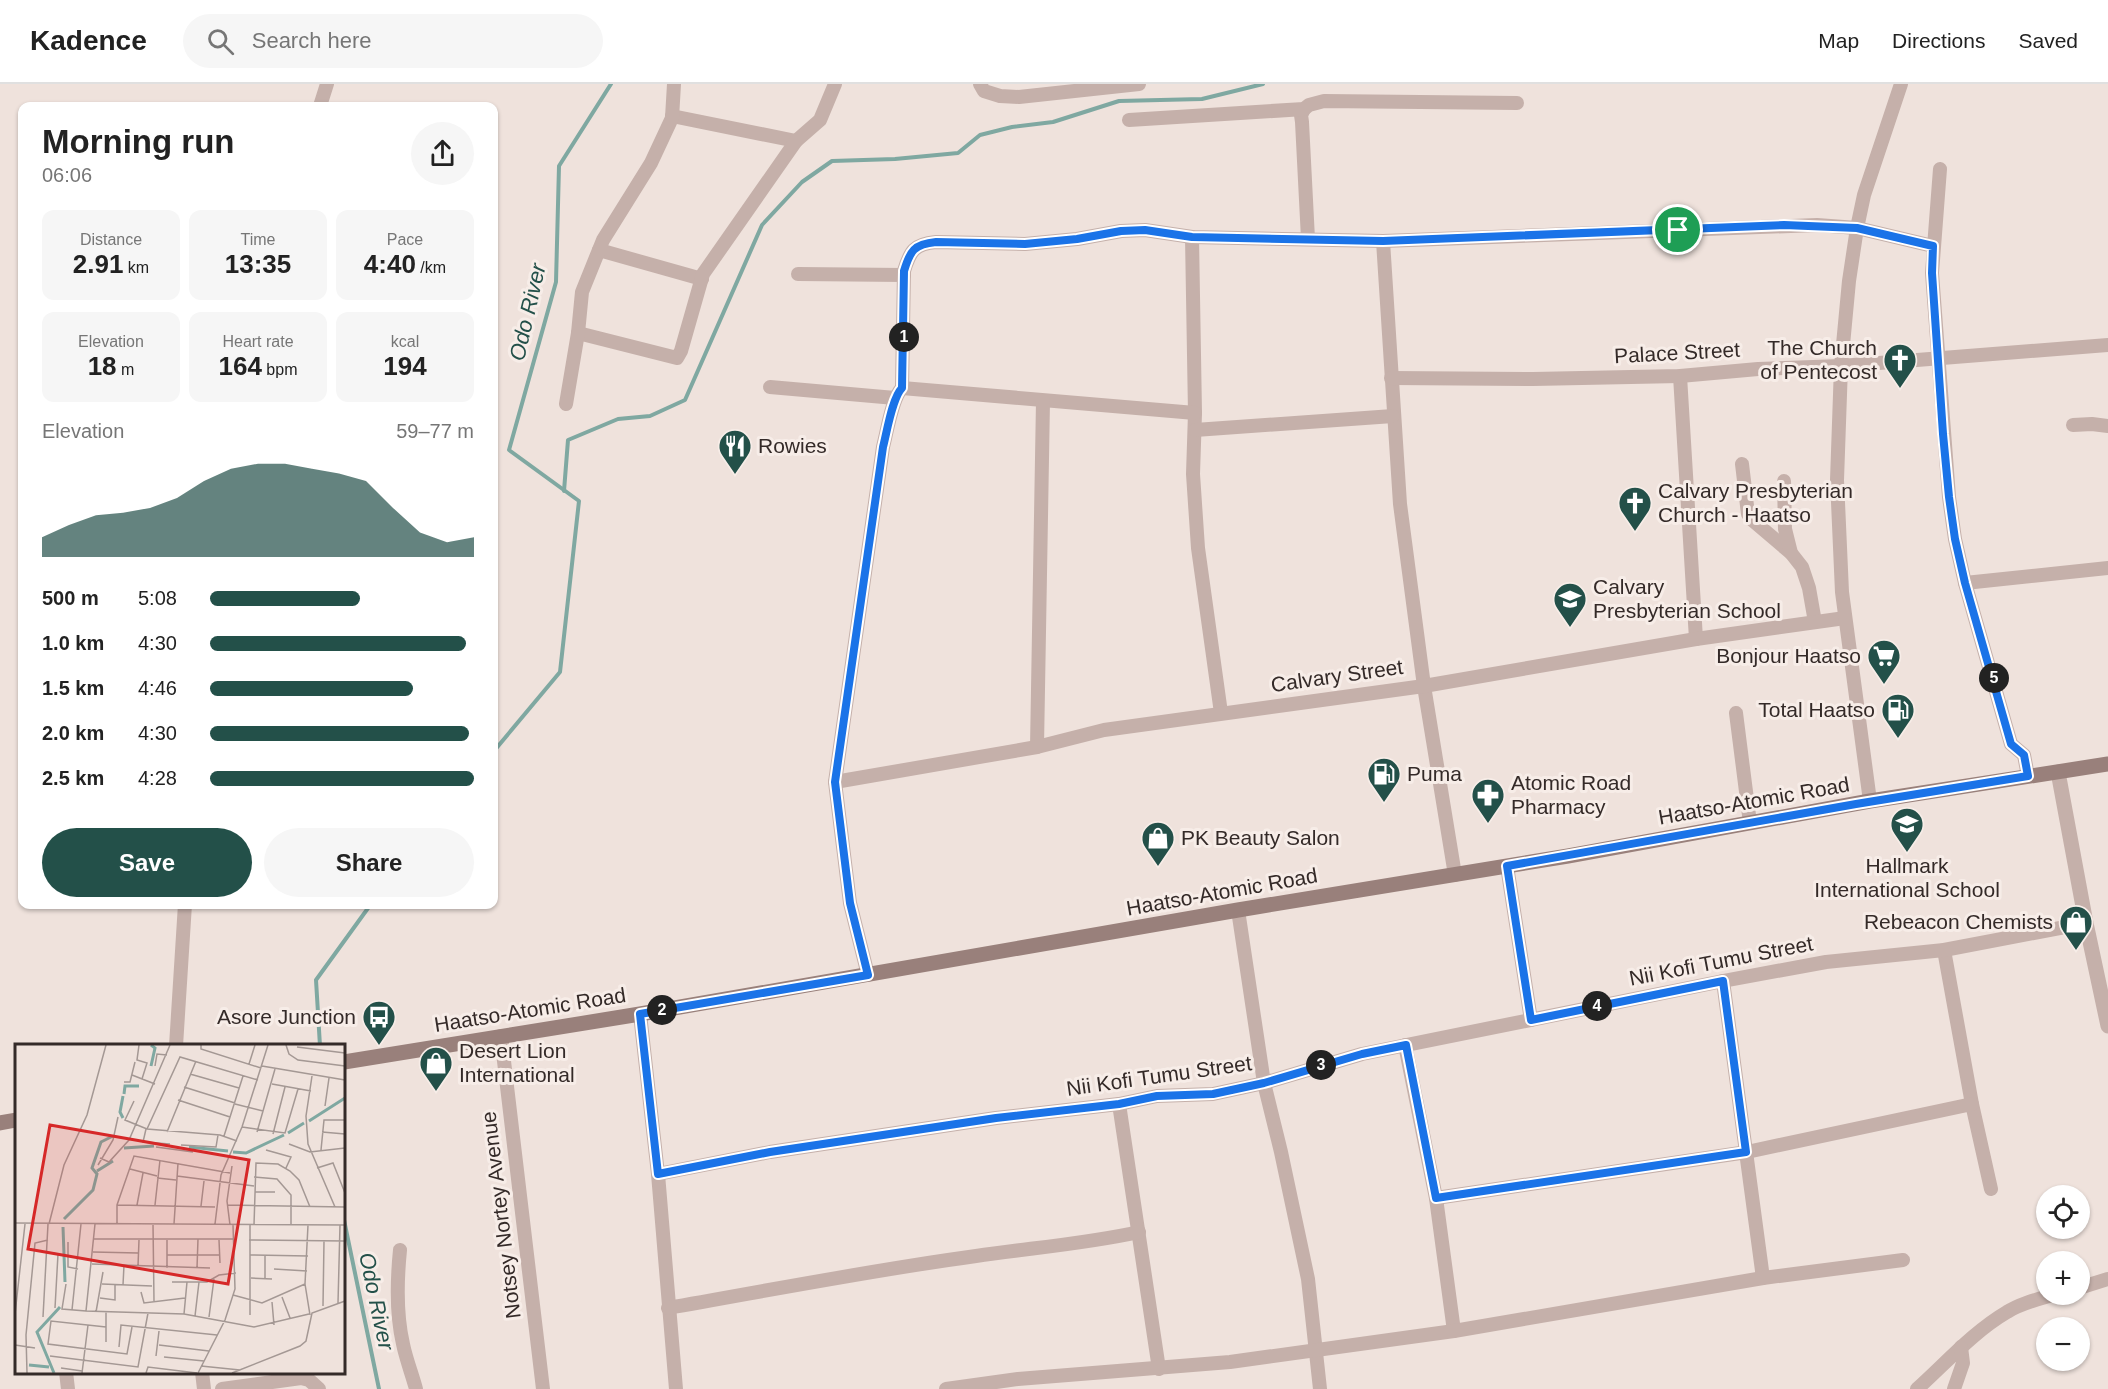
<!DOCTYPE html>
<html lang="en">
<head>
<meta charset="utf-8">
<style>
  :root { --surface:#fff; --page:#f6f6f6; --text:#222; --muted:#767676; --line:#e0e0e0; --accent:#235049 }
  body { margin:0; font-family:Helvetica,sans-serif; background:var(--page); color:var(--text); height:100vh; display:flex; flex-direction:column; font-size:22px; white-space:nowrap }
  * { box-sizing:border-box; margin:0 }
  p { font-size:20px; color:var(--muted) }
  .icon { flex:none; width:33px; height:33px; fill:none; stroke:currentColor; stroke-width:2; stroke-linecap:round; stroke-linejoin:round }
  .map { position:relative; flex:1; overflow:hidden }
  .details { position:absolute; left:18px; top:18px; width:480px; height:807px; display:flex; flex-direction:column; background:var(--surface); border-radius:12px; box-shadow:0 2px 4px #0004 }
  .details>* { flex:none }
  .fabs { position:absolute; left:2036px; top:1101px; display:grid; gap:12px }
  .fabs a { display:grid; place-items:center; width:54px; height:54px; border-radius:50%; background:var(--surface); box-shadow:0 2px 4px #0004; font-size:30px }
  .pin { position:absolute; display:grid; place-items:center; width:51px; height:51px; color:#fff; margin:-26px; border:3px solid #fff; border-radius:50%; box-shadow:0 2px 6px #0007 }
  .km { position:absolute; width:30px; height:30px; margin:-15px; border-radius:50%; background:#222; color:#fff; font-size:16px; line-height:30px; text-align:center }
  .round { display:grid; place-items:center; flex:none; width:63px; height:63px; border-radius:32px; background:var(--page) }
  .head { display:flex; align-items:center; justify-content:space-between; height:102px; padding:0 24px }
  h1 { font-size:33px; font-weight:700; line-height:45px }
  .figures { display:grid; grid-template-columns:repeat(3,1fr); gap:9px; height:102px; padding:6px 24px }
  .figures div { display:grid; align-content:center; border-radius:12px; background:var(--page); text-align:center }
  .figures b { font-size:26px; font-weight:700 }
  .figures small { font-size:16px; font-weight:400 }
  .figures p { font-size:16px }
  .chart { height:168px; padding:12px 24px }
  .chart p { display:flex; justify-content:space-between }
  .chart svg { width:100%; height:108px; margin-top:6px; fill:var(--accent); opacity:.7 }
  .primary-button { display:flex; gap:12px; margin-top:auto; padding:12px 24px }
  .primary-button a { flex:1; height:69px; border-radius:36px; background:var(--accent); color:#fff; font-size:24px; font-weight:700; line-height:69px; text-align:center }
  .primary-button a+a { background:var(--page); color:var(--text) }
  ul { padding:0 24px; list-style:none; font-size:20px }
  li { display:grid; grid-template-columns:96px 72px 1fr; align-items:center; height:45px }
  li i { height:15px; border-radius:8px; background:var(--accent) }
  header { display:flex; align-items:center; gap:36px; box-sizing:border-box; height:84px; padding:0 30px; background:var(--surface); border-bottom:2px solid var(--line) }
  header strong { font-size:28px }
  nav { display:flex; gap:33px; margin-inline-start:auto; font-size:21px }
  .search { width:420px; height:54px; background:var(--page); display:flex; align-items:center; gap:15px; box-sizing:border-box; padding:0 21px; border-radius:33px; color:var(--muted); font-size:22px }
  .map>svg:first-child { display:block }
</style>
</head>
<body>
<header>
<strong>Kadence</strong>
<div class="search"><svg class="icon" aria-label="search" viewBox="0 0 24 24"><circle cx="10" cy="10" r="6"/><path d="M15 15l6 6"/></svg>Search here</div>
<nav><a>Map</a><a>Directions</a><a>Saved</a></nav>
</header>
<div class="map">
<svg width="2108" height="1305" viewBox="0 0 2108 1305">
  <rect width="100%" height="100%" fill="#efe2dc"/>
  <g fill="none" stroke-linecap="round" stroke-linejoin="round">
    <g stroke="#7fa8a1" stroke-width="4">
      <path d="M 564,407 L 568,356 L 618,335 L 650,332 L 685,316 L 762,141 L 802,98 L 832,77 L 895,75 L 958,69 L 980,51 L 1012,43 L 1053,38 L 1119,17 L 1202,15 L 1263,0"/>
      <path d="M 494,667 L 560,588 L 579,417 L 509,366 L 556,198 L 559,82 L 611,0"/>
      <path d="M 320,962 L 316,896 L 371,820"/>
      <path d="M 344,1136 L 379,1305"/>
    </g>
    <g stroke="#c5b0aa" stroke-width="14">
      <path d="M 980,0 L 984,7 L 1000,12 L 1019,13 L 1139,0"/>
      <path d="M 320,22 L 327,0"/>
      <path d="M 1304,25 L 1301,31 L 1302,38 L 1308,155"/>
      <path d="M 672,32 L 796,57"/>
      <path d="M 1129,36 L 1304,25 L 1309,21 L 1324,17 L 1517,19"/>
      <path d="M 1940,85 L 1932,189 L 1949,413 L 1955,455 L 1965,499 L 2011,660 L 2024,671 L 2028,692"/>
      <path d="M 1192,153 L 1195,329 L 1193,390 L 1198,464 L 1221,629"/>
      <path d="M 1383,157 L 1400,420 L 1424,602 L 1455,791"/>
      <path d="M 599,166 L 702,195"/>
      <path d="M 798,190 L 904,191"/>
      <path d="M 578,249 L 677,274 L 681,267 L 703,190 L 796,57 L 820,36 L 835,0"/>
      <path d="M 1680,292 L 1696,555"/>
      <path d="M 1391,294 L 1533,295 L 1680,292 L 1758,285 L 1841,282 L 2108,261"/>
      <path d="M 770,303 L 895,314"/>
      <path d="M 902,304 L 1195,329"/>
      <path d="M 566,320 L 578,249 L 582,208 L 603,156 L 651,79 L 672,34 L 674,0"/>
      <path d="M 2073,341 L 2092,340 L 2108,342"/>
      <path d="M 1195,346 L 1393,332"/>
      <path d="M 1742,380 L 1748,430 L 1751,435 L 1791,469"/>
      <path d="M 1784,397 L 1785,445 L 1791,469 L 1802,483 L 1809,504 L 1815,538"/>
      <path d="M 1965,499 L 2108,484"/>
      <path d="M 1736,629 L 1750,739"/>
      <path d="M 1037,663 L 1043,317"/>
      <path d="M 835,698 L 1037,663 L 1104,646 L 1424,602 L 1696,555 L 1845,534"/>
      <path d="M 1870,717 L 1842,508 L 1837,396 L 1841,282 L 1849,197 L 1857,144 L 1864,111 L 1901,0"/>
      <path d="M 1507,782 L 1531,936"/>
      <path d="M 1238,826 L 1264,999 L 1281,1068 L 1308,1195 L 1320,1305"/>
      <path d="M 1944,866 L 1972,1020 L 1991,1105"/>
      <path d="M 868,891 L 850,819 L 835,698 L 883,363 C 887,348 892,314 902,304 L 904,187 C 910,167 914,160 936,158 L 1025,160 L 1077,155 L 1121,147 L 1145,146 L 1192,153 L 1383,157 L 1817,141 L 1857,144 L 1933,162"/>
      <path d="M 1723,897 L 1763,1194"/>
      <path d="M 640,930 L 658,1090 L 676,1305"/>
      <path d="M 501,952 L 543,1305"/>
      <path d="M 1405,961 L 1436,1114 L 1454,1247"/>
      <path d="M 176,962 L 185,820"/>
      <path d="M 1119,1020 L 1159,1285"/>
      <path d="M 658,1090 L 770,1068 L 996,1034 L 1119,1020 L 1157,1012 L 1213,1010 L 1264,999 L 1362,970 L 1723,897 L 1826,878 L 1944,866 L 2086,839"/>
      <path d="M 1436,1114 L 1747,1068 L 1972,1020"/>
      <path d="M 400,1166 C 397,1196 396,1230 403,1260 C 406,1275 412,1290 416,1305"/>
      <path d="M 2079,1204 L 2108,1195"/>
      <path d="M 668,1224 C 771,1206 873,1186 976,1172 C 1030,1164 1085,1160 1139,1148"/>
      <path d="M 66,1288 L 68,1305"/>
      <path d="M 202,1288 L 204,1305"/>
      <path d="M 222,1305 L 301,1294 L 309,1296 L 319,1305"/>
      <path d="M 946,1305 L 1018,1295 L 1230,1278 L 1454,1247 L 1763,1194 L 1903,1176"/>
      <path d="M 1917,1305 C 1946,1279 1973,1248 2007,1228 C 2021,1219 2039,1215 2056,1210"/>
      <path d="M 1954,1305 L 1963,1279 L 1961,1263"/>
    </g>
    <path stroke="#c5b0aa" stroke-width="15" d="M 2058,688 L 2086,839 L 2108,942"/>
    <g stroke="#99807b" stroke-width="15">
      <path d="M 344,978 L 640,930 L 1238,826 L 1568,772 L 1870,717 L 2108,680"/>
      <path d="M 0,1039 L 16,1036"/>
    </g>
  </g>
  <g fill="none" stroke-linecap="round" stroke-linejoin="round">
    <defs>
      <path id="route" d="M 1784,141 L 1857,144 L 1933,162 L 1932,189 L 1943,350 L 1949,413 L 1955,455 L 1965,499 L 2011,660 L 2024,671 L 2028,692 L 1856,720 L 1507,782 L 1531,936 L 1723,897 L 1746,1068 L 1436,1114 L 1406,961 L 1362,970 L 1264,999 L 1213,1010 L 1157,1012 L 1119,1020 L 996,1034 L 770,1068 L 658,1090 L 640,930 L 868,891 L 850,819 L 835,698 L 883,363 C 887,348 892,314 902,304 L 904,187 C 910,167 914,160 936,158 L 1025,160 L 1077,155 L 1121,147 L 1145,146 L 1192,153 L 1383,157 Z"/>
    </defs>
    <use href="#route" stroke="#fff" stroke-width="12"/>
    <use href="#route" stroke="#1a73e8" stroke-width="8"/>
  </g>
  <defs>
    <symbol id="church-pin" viewBox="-11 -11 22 30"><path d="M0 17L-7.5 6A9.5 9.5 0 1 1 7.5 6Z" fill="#235049" stroke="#f7ede8"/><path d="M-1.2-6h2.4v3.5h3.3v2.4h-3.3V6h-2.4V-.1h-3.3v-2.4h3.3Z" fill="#fff"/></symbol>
    <symbol id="restaurant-pin" viewBox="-11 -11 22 30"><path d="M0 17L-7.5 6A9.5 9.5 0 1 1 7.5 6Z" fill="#235049" stroke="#f7ede8"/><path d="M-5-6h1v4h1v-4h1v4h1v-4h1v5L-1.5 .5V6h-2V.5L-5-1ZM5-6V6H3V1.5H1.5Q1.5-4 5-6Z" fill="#fff"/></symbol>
    <symbol id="school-pin" viewBox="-11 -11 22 30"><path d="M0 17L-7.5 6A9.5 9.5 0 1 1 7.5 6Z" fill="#235049" stroke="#f7ede8"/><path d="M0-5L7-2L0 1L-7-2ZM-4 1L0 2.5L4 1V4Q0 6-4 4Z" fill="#fff"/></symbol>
    <symbol id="supermarket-pin" viewBox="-11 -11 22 30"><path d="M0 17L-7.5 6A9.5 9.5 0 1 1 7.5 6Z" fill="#235049" stroke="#f7ede8"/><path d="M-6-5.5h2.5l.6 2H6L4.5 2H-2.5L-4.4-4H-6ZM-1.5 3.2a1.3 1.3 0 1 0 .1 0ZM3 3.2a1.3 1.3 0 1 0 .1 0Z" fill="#fff"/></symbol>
    <symbol id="fuel-pin" viewBox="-11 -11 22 30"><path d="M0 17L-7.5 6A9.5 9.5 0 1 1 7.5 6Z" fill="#235049" stroke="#f7ede8"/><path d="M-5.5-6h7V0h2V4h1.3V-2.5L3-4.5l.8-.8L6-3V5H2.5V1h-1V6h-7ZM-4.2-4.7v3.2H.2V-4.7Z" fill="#fff"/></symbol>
    <symbol id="pharmacy-pin" viewBox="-11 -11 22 30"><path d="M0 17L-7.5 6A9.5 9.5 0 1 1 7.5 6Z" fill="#235049" stroke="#f7ede8"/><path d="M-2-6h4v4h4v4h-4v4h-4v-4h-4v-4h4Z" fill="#fff"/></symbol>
    <symbol id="shop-pin" viewBox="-11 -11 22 30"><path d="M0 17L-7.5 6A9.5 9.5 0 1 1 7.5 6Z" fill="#235049" stroke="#f7ede8"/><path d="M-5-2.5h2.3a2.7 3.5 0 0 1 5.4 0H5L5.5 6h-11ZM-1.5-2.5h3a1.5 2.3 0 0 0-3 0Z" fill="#fff"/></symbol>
    <symbol id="bus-pin" viewBox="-11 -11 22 30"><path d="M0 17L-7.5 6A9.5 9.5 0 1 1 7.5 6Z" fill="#235049" stroke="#f7ede8"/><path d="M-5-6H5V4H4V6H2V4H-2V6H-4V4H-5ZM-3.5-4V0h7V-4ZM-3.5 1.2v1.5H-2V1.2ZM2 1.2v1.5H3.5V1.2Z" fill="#fff"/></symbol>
  </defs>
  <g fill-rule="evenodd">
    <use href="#church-pin" x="1881" y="257" width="38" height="52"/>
    <use href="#restaurant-pin" x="716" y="343" width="38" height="52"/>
    <use href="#church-pin" x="1616" y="400" width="38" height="52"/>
    <use href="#school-pin" x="1551" y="496" width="38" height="52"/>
    <use href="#supermarket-pin" x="1865" y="553" width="38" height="52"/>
    <use href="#fuel-pin" x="1879" y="607" width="38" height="52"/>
    <use href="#fuel-pin" x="1365" y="671" width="38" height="52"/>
    <use href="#pharmacy-pin" x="1469" y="692" width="38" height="52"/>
    <use href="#school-pin" x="1888" y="721" width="38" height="52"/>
    <use href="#shop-pin" x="1139" y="735" width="38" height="52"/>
    <use href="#shop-pin" x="2057" y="819" width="38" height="52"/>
    <use href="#bus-pin" x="360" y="914" width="38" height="52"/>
    <use href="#shop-pin" x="417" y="960" width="38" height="52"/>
  </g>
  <g text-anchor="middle" stroke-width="6" stroke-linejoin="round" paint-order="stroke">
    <g font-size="21" fill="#342a28" stroke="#f7ede8" text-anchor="start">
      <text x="1877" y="271" text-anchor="end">The Church<tspan x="1877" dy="24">of Pentecost</tspan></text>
      <text x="758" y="369">Rowies</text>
      <text x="1658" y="414">Calvary Presbyterian<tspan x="1658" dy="24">Church - Haatso</tspan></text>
      <text x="1593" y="510">Calvary<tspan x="1593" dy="24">Presbyterian School</tspan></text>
      <text x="1861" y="579" text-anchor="end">Bonjour Haatso</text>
      <text x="1875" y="633" text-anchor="end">Total Haatso</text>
      <text x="1407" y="697">Puma</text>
      <text x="1511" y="706">Atomic Road<tspan x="1511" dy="24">Pharmacy</tspan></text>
      <text x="1181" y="761">PK Beauty Salon</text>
      <text x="1907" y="789" text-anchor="middle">Hallmark<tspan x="1907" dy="24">International School</tspan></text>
      <text x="2053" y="845" text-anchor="end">Rebeacon Chemists</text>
      <text x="356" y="940" text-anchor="end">Asore Junction</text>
      <text x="459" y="974">Desert Lion<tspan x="459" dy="24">International</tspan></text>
    </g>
    <g font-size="21" fill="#342a28" stroke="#f7ede8">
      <text transform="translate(1677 269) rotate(-3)" y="7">Palace Street</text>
      <text transform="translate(1337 592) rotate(-8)" y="7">Calvary Street</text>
      <text transform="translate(1754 717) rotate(-10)" y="7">Haatso-Atomic Road</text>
      <text transform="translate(1222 808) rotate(-10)" y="7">Haatso-Atomic Road</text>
      <text transform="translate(1721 877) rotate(-11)" y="7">Nii Kofi Tumu Street</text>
      <text transform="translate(530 926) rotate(-9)" y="7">Haatso-Atomic Road</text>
      <text transform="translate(1159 992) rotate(-8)" y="7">Nii Kofi Tumu Street</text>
      <text transform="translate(501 1131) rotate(-97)" y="7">Notsey Nortey Avenue</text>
    </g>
    <g font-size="22" font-style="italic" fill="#235049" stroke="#f7ede8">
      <text transform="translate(527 228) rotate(-77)" y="8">Odo River</text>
      <text transform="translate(377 1217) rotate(78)" y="8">Odo River</text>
    </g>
  </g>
  <g transform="translate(15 960)">
    <rect width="330" height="330" fill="#efe2dc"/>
    <path fill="none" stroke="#7fa8a1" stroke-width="3" d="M 136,1 L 140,4 L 136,22M 109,50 L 110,42 L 124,42M 108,52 L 105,68 L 108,74M 294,77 L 330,54M 273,89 L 289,79M 174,103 L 213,107M 109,104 L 139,102M 218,108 L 231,109 L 269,91M 82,127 L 98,117M 49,175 L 78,146 L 82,130 L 77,124 L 86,98 L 98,92M 48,183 L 50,238M 14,321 L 34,323M 39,329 L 22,288 L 45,263"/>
    <path fill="none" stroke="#a49894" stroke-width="1.5" d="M 124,1 L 122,16 L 132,19 L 127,35M 186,1 L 186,5 L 246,24M 271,1 L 274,10 L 283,16 L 330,22M 282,3 L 330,9M 234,20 L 240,1M 140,22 L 142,10 L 152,11M 247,22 L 330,36M 175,30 L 224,44M 117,31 L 140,40M 297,32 L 291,72 L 293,100 L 320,163M 109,38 L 115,38 L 120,18M 257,40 L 296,47M 169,43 L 220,59M 163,56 L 215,73M 119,57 L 110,76 L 132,85 L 205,91 L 222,97M 220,60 L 248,67M 310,62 L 314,34M 227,83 L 270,89 L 283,45M 131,85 L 128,98 L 155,100M 132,85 L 165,13 L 243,36M 152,88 L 181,17M 242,88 L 260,25M 307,88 L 330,90M 258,90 L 270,43M 209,92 L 228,32M 274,100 L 295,108 L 330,104M 166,101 L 201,103 L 203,91M 141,103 L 178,108M 251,106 L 276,113 L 271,124M 306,106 L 309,76 L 330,76M 85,114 L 94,118 L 114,96 L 155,1M 83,121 L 98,96 L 103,73M 302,124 L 318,119 L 330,149M 115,125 L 142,132M 162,132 L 239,142M 239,133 L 262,135 L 276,151 L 276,181M 142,134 L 161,136M 240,148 L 260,148M 102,161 L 200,163M 122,161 L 128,129M 140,161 L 145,116M 212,161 L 330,163M 186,162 L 189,137M 0,179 L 330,181M 34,180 L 49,121 L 72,71 L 91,1M 80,180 L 71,267 L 169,270 L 239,283 L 294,270M 102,180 L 102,161 L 119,112 L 215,129M 138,180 L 139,257M 159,180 L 163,119M 200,180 L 206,131 L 227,83 L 253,1M 215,181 L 212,157 L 217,122M 235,181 L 235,271M 239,181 L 241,119 L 263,120 L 275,127 L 284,136 L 295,163M 293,181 L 290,240 L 295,271M 79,195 L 218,195M 204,196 L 205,219M 234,196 L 330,197M 53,198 L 53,223 L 63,225M 32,208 L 43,210 L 40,264M 78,208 L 123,209M 152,211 L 204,211M 235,211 L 293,212M 77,220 L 195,224M 123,222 L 124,196M 152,224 L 152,196M 182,224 L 183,195M 259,225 L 292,227M 236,234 L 257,235M 250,235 L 250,211M 157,238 L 192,238 L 204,231 L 221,229M 51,240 L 47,265 L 71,267M 87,240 L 137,242M 108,241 L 109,221M 126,248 L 129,259 L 170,254M 218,251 L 247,259 L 290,240M 267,253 L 275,274M 85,254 L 100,256 L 100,241M 257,258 L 259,281M 323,259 L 325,181M 308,262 L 309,197M 57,266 L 66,180M 81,268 L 88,228M 91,268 L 91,298M 0,270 L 10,180M 169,270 L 172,238M 180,272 L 184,238M 28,273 L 33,180M 194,273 L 199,235M 91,283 L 36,277 L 33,300 L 112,310 L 117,283M 0,301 L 20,304M 144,301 L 194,307M 104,303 L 106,281 L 202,291M 35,312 L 123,323 L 133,269M 141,312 L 144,287M 149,313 L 189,317M 186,322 L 225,326M 46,324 L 67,327M 12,329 L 11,291 L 20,199 L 33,196M 67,329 L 73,281M 131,329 L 133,323 L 182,329M 183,329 L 210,276 L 220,245 L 218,181M 217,329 L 285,302 L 291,297 L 297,269 L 330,257"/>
    <path fill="#d62828" fill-opacity="0.15" stroke="#d62828" stroke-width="3" d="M 35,81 L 234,116 L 213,240 L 13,205 Z"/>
    <rect width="330" height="330" fill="none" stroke="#342a28" stroke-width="3"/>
  </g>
</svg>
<div class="fabs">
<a><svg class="icon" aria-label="locate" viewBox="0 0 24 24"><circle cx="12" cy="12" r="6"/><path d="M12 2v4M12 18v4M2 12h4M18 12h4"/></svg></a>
<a>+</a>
<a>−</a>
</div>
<div class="pin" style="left:1678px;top:146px;background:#1e9e55"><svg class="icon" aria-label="arrive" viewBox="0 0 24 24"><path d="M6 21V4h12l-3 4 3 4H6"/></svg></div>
<b class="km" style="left:904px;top:253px">1</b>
<b class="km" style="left:662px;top:926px">2</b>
<b class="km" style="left:1321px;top:981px">3</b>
<b class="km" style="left:1597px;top:922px">4</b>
<b class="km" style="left:1994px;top:594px">5</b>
<section class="details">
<div class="head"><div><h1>Morning run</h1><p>06:06</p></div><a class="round"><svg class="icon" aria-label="share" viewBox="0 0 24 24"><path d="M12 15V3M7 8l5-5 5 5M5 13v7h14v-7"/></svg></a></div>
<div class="figures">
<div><p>Distance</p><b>2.91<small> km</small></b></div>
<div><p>Time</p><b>13:35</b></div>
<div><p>Pace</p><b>4:40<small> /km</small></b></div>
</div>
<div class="figures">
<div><p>Elevation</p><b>18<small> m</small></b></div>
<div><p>Heart rate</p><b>164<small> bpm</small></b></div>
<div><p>kcal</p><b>194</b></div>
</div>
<div class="chart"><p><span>Elevation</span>59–77 m</p>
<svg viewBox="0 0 160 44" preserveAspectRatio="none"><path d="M0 44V36L10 31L20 27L30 26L40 24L50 20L60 13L70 8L80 6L90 6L100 8L110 10L120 13L130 24L140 34L150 38L160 36V44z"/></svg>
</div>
<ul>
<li><b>500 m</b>5:08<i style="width:57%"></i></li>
<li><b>1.0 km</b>4:30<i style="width:97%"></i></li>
<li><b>1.5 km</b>4:46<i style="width:77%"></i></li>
<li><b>2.0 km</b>4:30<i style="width:98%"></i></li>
<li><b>2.5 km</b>4:28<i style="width:100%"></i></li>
</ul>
<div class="primary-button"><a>Save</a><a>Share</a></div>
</section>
</div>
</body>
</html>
